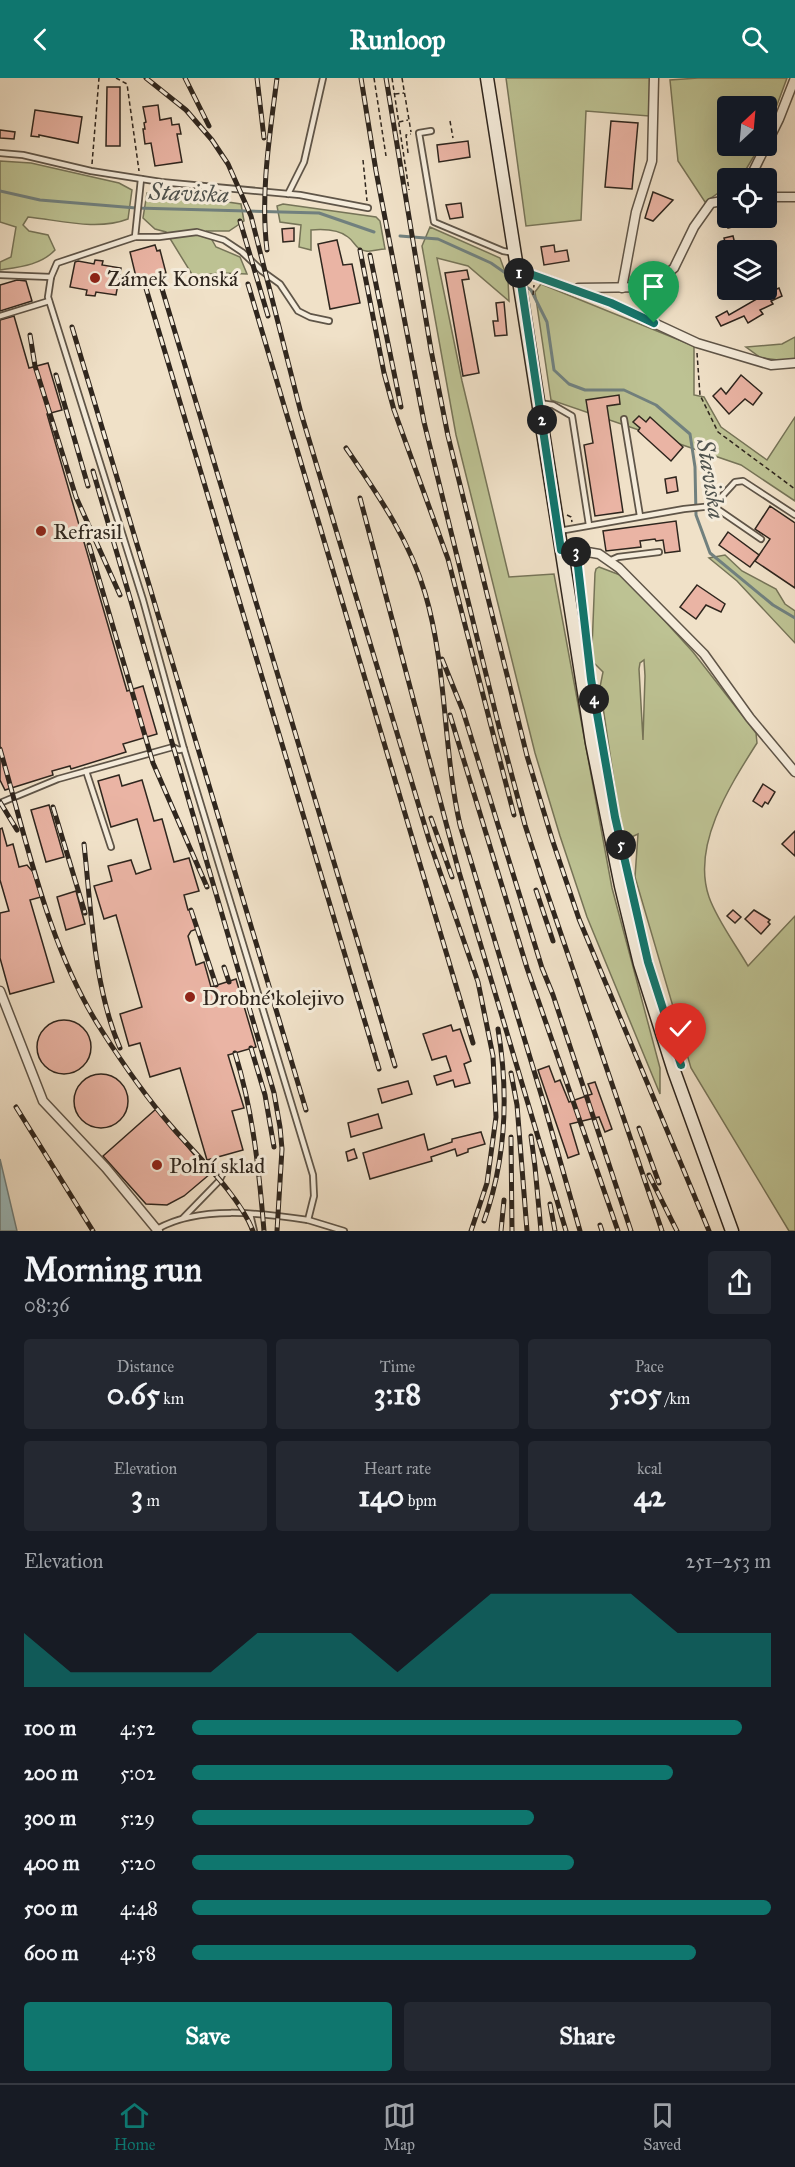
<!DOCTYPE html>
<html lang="en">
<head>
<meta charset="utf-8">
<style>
  :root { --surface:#171b24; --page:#242831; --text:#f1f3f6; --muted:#9ea1a6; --line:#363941; --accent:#0f766e }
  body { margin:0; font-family:"IM FELL Great Primer",serif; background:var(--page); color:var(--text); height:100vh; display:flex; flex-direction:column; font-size:22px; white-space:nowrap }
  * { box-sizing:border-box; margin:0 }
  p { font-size:20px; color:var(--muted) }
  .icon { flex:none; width:33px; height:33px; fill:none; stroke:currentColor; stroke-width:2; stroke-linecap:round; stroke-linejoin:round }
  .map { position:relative; height:1153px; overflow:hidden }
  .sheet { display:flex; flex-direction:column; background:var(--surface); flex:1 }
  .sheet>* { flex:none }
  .needle { width:39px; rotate:26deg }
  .buttons { position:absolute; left:717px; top:18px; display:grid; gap:12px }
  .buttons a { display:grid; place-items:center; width:60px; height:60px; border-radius:6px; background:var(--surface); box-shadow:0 6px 24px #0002; font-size:30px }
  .pin { position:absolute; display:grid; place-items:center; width:51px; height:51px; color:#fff; margin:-62px -26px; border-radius:50% 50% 50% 0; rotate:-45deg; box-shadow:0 0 6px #0007 }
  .pin .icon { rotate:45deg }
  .km { position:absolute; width:30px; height:30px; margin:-15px; border-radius:50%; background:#222; color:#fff; font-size:16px; line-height:30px; text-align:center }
  .round { display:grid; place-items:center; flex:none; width:63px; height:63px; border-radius:6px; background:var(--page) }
  .head { display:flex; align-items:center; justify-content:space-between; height:102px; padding:0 24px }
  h1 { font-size:33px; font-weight:800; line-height:45px }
  .figures { display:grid; grid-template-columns:repeat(3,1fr); gap:9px; height:102px; padding:6px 24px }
  .figures div { display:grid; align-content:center; border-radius:6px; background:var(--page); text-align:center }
  .figures b { font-size:30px; font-weight:800 }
  .figures small { font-size:16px; font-weight:400 }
  .figures p { font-size:16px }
  .chart { height:168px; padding:12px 24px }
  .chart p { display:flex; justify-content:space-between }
  .chart svg { width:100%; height:108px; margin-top:6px; fill:var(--accent); opacity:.7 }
  .action { display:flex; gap:12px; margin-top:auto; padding:12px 24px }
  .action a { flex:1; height:69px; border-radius:6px; background:var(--accent); color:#fff; font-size:24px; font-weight:800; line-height:69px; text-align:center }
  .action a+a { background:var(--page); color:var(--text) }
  ul { padding:0 24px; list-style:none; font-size:20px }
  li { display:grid; grid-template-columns:96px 72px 1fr; align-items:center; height:45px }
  li i { height:15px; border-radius:8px; background:var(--accent) }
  header { display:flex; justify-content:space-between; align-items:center; height:78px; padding:0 24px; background:var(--accent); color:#fff; font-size:27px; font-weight:800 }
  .tabs { display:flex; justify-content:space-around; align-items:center; height:84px; border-top:2px solid var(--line); background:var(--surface); font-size:16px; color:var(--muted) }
  .tabs a { display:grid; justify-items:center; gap:3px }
  .tabs .active { color:var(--accent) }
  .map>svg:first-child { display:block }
</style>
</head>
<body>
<header><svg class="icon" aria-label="back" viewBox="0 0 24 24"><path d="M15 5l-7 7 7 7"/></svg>Runloop<svg class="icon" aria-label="search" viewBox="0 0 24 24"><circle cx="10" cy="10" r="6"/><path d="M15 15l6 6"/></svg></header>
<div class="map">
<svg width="795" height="1153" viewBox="0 0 795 1153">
  <rect width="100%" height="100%" fill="#f0e1c8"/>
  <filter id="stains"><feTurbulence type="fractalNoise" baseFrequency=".00333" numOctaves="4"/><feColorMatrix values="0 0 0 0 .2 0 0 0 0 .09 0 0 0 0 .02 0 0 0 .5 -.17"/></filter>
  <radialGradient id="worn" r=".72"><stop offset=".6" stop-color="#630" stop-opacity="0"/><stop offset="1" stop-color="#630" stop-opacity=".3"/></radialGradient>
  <g fill="#bdc293" stroke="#767458" stroke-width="1.5" fill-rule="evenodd">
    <path d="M 506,0 L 650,0 L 649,38 L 586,33 L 581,142 L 526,148 Z"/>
    <path d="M 698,0 L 787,0 L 767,54 L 766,28 L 728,28 L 728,68 L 760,68 L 745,93 L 738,100 L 728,100 L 727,109 L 705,124 L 678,83 L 670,2 Z"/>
    <path d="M 0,83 L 31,85 L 119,105 L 132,112 L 128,141 C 97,153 59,142 28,139 L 23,147 L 29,153 L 48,157 L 55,172 C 41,187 20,189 0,192 L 0,184 L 11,179 L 16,149 L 0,144 Z"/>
    <path d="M 147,115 L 166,115 L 241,126 L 244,143 L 229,153 L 207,153 L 216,169 L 240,179 L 247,196 L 220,195 L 193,198 L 166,154 L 155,151 L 143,140 Z"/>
    <path d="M 283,126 L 376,139 L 380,143 L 385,171 C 379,171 372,174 366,173 C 356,172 355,164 348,159 C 338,151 323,151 311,152 L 311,172 L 299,169 L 301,147 L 280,144 L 277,128 Z"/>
    <path d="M 430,149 L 500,180 L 508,202 L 509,223 L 468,188 L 437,180 L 462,303 L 509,499 L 554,496 L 612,810 L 660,990 L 660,1016 L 587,839 L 560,758 L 535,675 L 456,357 L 422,168 Z"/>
    <path d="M 541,206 L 694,268 L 694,317 L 704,319 L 721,349 L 767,382 L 795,339 L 795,423 L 741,387 L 551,322 L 535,214 Z"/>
    <path d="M 795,259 L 795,284 L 761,280 L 746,269 L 782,266 Z"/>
    <path d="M 725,477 L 742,493 L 776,511 L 785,526 L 795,533 L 795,565 L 737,503 L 709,480 Z"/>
    <path d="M 599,489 L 620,497 L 643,519 L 693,574 L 756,655 L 757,665 C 731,706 691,767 709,819 C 717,842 736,867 748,888 L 795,838 L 795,1153 L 789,1153 L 691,990 L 635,799 L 638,756 L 623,763 L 600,609 L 603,594 L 594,585 L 592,570 L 595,495 L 596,491 ZM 644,582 L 645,598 L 643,662 L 639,591 L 640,585 Z"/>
  </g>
  <path fill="#9dbcbe" stroke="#71807e" stroke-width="1.5" d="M 0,1081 L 17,1153 L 0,1153 Z"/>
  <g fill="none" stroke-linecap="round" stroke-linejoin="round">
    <g stroke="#71807e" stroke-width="3">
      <path d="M 0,113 L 40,122 L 136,130 L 319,135 L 374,154"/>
      <path d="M 400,158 L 438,161 L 491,185 L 514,201"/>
      <path d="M 525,208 L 531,212 L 547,244 L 554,292 L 569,306 L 585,312 L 624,312 L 656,327 L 690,356 L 695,389 L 696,437 L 710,475 L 773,527 L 795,540"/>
    </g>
  </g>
  <g fill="#eab4a4" stroke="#2f261e" stroke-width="1.5">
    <path d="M 107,9 L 120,9 L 120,68 L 106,68 Z"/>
    <path d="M 158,27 L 160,42 L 171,40 L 172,47 L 179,46 L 181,56 L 177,56 L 182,84 L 155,88 L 151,65 L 145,66 L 143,51 L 145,51 L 144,45 L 146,44 L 143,29 Z"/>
    <path d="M 35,32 L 82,39 L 78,65 L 39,57 L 39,59 L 31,58 Z"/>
    <path d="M 611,43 L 638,45 L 632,111 L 605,109 Z"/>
    <path d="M 0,52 L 15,54 L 14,61 L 0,60 Z"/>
    <path d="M 468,63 L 470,79 L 439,84 L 437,67 Z"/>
    <path d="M 653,114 L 673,122 L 653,143 L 645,140 Z"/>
    <path d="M 461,125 L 463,139 L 450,141 L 446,127 Z"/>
    <path d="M 726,140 L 743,140 L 745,146 L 728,150 Z"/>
    <path d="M 294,150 L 294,163 L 283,164 L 282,151 Z"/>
    <path d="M 733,158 L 736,170 L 727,172 L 724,160 Z"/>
    <path d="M 337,162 L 343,187 L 352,186 L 360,225 L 330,231 L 318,166 Z"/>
    <path d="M 155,167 L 157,173 L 160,172 L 166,195 L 140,203 L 138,198 L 136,199 L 130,174 Z"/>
    <path d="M 554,167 L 555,174 L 567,172 L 569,183 L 544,187 L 541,169 Z"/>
    <path d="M 95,182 L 103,183 L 102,187 L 121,190 L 116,217 L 96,214 L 95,218 L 86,217 L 87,212 L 70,209 L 75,184 L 78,183 L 94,186 Z"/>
    <path d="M 467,192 L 469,201 L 462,202 L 479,295 L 463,298 L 445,195 Z"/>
    <path d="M 17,202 L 26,203 L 32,223 L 0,233 L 0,207 Z"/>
    <path d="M 779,210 L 782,218 L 771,223 L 773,226 L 760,232 L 763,236 L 748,245 L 744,238 L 721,248 L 716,239 L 727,233 L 729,237 L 762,218 L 760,215 L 769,211 L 770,214 Z"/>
    <path d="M 504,224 L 507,257 L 495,258 L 493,243 L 498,243 L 496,225 Z"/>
    <path d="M 14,238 L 29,290 L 48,285 L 62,332 L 47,336 L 127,613 L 143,608 L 157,656 L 123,666 L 126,674 L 71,691 L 70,688 L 52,693 L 53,697 L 5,712 L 0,702 L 0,242 Z"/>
    <path d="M 741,297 L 762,315 L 753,327 L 745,321 L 729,336 L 713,318 L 721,310 L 726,316 Z"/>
    <path d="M 619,317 L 620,326 L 607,328 L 623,434 L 595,438 L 584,367 L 593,365 L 586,322 Z"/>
    <path d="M 639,338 L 646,344 L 650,339 L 683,369 L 671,383 L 638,353 L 640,350 L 633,344 Z"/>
    <path d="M 676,399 L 678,413 L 667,415 L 665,401 Z"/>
    <path d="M 770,428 L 795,445 L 795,510 L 755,483 L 770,461 L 755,451 Z"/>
    <path d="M 676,443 L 680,473 L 665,475 L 663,462 L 656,463 L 655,461 L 640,463 L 641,469 L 606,473 L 603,453 Z"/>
    <path d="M 728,454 L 759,477 L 750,489 L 719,467 Z"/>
    <path d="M 697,507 L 725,526 L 721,534 L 706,527 L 696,541 L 680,529 Z"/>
    <path d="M 119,697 L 122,708 L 142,702 L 154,743 L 162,741 L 174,784 L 189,780 L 199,813 L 184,817 L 188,832 L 191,832 L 197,851 L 191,853 L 188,858 L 196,887 L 204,884 L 211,909 L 236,901 L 256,969 L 228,977 L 244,1030 L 232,1033 L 243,1072 L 207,1082 L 180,990 L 150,999 L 140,965 L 129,968 L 120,936 L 142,929 L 116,837 L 104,841 L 94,808 L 112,803 L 108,788 L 131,782 L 136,796 L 151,791 L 137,741 L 111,749 L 98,703 Z"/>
    <path d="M 763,706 L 775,714 L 768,726 L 765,724 L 762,729 L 753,723 Z"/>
    <path d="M 49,727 L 64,779 L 46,784 L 31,732 Z"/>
    <path d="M 2,750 L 7,768 L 13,766 L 19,789 L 27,787 L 33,794 L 41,819 L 30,822 L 54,904 L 10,916 L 0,880 L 0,835 L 9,833 L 0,802 L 0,751 Z"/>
    <path d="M 795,753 L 795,778 L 782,766 Z"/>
    <path d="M 76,813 L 85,846 L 66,852 L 57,819 Z"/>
    <path d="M 733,832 L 741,839 L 735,845 L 727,838 Z"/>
    <path d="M 754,832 L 770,842 L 768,844 L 770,846 L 761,856 L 745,841 Z"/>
    <circle cx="64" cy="969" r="27"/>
    <path d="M 451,947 L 453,953 L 460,951 L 471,983 L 464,986 L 470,1005 L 455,1009 L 453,1002 L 437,1007 L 434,998 L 451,993 L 446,978 L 432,982 L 423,956 Z"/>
    <path d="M 549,988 L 555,1004 L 560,1002 L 569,1024 L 592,1016 L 588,1006 L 595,1004 L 612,1051 L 605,1054 L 599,1039 L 570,1046 L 579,1076 L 568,1080 L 538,992 Z"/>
    <circle cx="101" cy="1023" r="27"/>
    <path d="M 408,1003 L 412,1016 L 382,1025 L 378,1011 Z"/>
    <path d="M 156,1031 L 210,1096 L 184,1118 L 167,1127 L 146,1126 L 103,1078 Z"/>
    <path d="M 378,1036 L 382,1050 L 351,1059 L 348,1045 Z"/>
    <path d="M 481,1054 L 485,1066 L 468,1071 L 468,1074 L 457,1078 L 455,1071 L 431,1079 L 432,1083 L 370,1101 L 363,1075 L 424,1056 L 428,1072 L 452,1064 L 452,1061 Z"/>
    <path d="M 354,1071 L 357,1080 L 348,1083 L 346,1074 Z"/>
  </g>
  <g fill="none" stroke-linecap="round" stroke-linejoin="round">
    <defs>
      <g id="lane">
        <path d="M 431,53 L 419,55 L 434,144 L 503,173 L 514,175"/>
        <path d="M 0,75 L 23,77 L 91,93 L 161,104 L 300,117 L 368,130"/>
        <path d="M 141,101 L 135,159 L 57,185 L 51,199 L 48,219 L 143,522 L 184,671 L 313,1097 L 314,1118 L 308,1142 C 261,1135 199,1127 157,1151"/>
        <path d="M 288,116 L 304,84 L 323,0"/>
        <path d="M 135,159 L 159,159 L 197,154 L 224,162 L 242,174 L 262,193 L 280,206 L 298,233 L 310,239 L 329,243"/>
        <path d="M 0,197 L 51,199"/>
        <path d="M 0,238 L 49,223"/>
        <path d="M 539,325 L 553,327 L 572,338 L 589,447"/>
        <path d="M 624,341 L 640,438"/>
        <path d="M 713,428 L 735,404 L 743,403 L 795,437"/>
        <path d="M 559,453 L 684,431 L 713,428 L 761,461"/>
        <path d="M 609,483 L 618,479 L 659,474"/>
        <path d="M 86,693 L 111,769"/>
        <path d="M 0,725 L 58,701 L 173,669 L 179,672 L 184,671"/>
        <path d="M 250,1136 L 254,1153"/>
        <path d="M 183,1140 L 219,1103 L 224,1093"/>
        <path d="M 308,1142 L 344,1153"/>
      </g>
      <g id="street">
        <path d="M 750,100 L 779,41 L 795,0"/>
        <path d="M 766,119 L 795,119"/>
        <path d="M 519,192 L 611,225 L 697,265 L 771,287 L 795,285"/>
        <path d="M 578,210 L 651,209 L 674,190 L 694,149 L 711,125 L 728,122"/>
        <path d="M 622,210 L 636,134 L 652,83 L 654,0"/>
        <path d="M 561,472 L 576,472 L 599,476 L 619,490 L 704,576 L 750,640 L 795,694"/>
        <path d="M 0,913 L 43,1023 L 106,1090 L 158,1153"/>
      </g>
      <path id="secondary" d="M 487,0 L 592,665 L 621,808 L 640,886 L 674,993 L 732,1153"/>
    </defs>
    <use href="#lane" stroke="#5f5548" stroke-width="8"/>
    <use href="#street" stroke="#5f5548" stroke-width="11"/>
    <use href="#secondary" stroke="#2f261e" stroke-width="15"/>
    <g stroke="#2f261e" stroke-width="1.5" stroke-dasharray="4.5 3" stroke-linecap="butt">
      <path d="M 116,0 L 127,6 L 139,93"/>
      <path d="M 374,0 L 386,78"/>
      <path d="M 392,0 L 409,112"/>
      <path d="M 402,0 L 411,54"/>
      <path d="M 395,16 L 404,15"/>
      <path d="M 450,43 L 453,60"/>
      <path d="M 399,44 L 408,42"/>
      <path d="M 408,75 L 406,57 L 411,56"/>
      <path d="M 363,82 L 367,123"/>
      <path d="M 92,86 L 99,0"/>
      <path d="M 533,217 L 534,207"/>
      <path d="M 697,275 L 700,317 L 718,354 L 795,411"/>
      <path d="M 567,437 L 571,439 L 572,444"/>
      <path d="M 577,482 L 582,528"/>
    </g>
    <use href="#lane" stroke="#f5ecdb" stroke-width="4.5"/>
    <use href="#street" stroke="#f5ecdb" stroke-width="8"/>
    <use href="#secondary" stroke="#f5ecdb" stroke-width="12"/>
    <defs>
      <g id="rail">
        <path d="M 146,0 L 186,32 L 212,62 L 228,86 L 251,138 L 301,335 L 430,765 L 478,904 L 493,978 L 496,1039 L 487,1105 L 471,1153"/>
        <path d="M 185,0 L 209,48"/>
        <path d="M 257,0 L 264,60"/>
        <path d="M 361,0 L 376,93 L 424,344 L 500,653 L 525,747 L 544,806 L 662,1153"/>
        <path d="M 386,0 L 431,272 L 448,358 L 527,678 L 552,761 L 579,841 L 709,1153"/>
        <path d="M 240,143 L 268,238"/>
        <path d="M 267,172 C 260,115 270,56 277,0"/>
        <path d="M 360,172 L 384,295 L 394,332 L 448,481 L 514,737"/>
        <path d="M 370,177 L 401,329"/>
        <path d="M 160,204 L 395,988"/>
        <path d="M 248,206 L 473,965"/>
        <path d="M 145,207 L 379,991"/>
        <path d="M 72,249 L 306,1032"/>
        <path d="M 30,257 L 35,288 L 76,419 L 120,517"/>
        <path d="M 56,297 L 88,408"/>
        <path d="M 346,370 C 378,417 409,461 425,515 C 447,589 443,671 460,747 L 544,1026 L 580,1153"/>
        <path d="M 93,393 L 274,1015 L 280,1049 L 282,1071 L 277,1153"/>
        <path d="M 360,420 L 459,794 L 566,1153"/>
        <path d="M 89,467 L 153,685 L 207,809"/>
        <path d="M 442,581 L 463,633 L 542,890 L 553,917 L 631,1153"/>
        <path d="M 450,637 L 527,890 L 618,1153"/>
        <path d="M 0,671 C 27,764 49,872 102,953 C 123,986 146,1019 172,1049 C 198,1079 239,1117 253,1153"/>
        <path d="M 0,724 L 17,752"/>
        <path d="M 53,729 L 85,835"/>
        <path d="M 431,740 L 452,799"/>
        <path d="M 84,766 C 91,831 94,910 120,970"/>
        <path d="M 536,812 L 553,863"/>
        <path d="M 191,832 L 216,907"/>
        <path d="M 224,889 L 229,904"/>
        <path d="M 251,970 L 265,1017 L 274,1069"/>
        <path d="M 235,975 C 253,1033 259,1092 264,1153"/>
        <path d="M 511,995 L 517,1027 L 527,1153"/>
        <path d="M 16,1029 L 93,1153"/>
        <path d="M 639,1050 L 659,1105"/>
        <path d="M 531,1058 L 535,1089 L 541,1153"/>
        <path d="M 511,1059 L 512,1153"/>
        <path d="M 649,1097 L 677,1153"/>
        <path d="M 550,1126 L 555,1153"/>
        <path d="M 484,1143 C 506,1081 509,1017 498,951"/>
        <path d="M 600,1147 L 602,1153"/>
        <path d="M 501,1153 L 504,1122"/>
      </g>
    </defs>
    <use href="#rail" stroke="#2f261e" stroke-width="5"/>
    <use href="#rail" stroke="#f5ecdb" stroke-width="3" stroke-dasharray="9" stroke-linecap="butt"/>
  </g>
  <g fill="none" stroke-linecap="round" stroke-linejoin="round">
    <defs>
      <path id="route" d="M 654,245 L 611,225 L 519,192 L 561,472 L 576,471 L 591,601 L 615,739 L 648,884 L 681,987"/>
    </defs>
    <use href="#route" stroke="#fff" stroke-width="12"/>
    <use href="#route" stroke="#0f766e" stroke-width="8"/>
  </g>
  <g fill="#8f2418" stroke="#f5ecdb" stroke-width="2">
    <circle cx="95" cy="200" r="6"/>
    <circle cx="41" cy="453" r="6"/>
    <circle cx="190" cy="919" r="6"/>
    <circle cx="157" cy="1087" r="6"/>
  </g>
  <g text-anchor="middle" stroke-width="6" stroke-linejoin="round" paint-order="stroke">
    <g font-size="22" fill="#2f261e" stroke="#f5ecdb" text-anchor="start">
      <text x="107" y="208">Zámek Konská</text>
      <text x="53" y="461">Refrasil</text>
      <text x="202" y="927">Drobné kolejivo</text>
      <text x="169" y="1095">Polní sklad</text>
    </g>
    <g font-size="24" font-style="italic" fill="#50534e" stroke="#f5ecdb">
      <text transform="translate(189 115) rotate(2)" y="8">Staviska</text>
      <text transform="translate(711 401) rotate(81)" y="8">Staviska</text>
    </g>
  </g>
  <rect width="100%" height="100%" filter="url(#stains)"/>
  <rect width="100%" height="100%" fill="url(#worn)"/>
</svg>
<div class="buttons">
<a><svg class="needle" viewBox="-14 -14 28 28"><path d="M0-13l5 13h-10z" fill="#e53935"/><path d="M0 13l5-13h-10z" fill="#9ea1a6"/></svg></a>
<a><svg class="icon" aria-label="locate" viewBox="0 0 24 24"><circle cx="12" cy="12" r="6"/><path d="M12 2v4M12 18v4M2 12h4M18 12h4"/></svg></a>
<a><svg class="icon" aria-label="layers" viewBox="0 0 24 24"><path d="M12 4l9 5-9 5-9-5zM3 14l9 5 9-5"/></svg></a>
</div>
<div class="pin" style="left:654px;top:245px;background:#1e9e55"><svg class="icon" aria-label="arrive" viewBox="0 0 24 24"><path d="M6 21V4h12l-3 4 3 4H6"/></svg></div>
<div class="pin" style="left:681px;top:987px;background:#d93025"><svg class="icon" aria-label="check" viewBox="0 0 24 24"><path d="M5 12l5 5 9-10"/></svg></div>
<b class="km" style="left:519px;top:195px">1</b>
<b class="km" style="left:542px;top:342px">2</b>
<b class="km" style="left:576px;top:474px">3</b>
<b class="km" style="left:594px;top:621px">4</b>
<b class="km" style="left:621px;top:767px">5</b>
</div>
<section class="sheet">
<div class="head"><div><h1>Morning run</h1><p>08:36</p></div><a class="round"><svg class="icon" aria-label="share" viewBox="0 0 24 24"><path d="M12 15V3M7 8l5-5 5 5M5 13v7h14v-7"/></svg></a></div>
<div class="figures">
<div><p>Distance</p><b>0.65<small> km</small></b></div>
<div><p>Time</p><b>3:18</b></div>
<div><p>Pace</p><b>5:05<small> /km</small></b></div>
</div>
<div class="figures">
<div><p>Elevation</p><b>3<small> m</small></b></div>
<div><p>Heart rate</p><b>140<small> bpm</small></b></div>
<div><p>kcal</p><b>42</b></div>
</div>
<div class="chart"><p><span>Elevation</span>251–253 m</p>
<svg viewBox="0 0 160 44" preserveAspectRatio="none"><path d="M0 44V22L10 38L20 38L30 38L40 38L50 22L60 22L70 22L80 38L90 22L100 6L110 6L120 6L130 6L140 22L150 22L160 22V44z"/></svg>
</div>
<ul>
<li><b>100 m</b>4:52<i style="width:95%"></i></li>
<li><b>200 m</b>5:02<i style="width:83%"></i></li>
<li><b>300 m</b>5:29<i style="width:59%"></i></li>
<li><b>400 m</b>5:20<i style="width:66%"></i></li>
<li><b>500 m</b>4:48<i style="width:100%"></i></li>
<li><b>600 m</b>4:58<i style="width:87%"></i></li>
</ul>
<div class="action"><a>Save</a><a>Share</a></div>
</section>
<nav class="tabs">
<a class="active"><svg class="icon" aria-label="home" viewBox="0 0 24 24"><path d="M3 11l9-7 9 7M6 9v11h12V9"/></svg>Home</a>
<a><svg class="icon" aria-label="map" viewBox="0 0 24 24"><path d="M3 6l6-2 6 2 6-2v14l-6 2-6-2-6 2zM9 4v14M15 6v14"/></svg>Map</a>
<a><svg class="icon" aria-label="saved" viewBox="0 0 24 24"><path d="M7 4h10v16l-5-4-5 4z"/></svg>Saved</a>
</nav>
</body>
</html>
